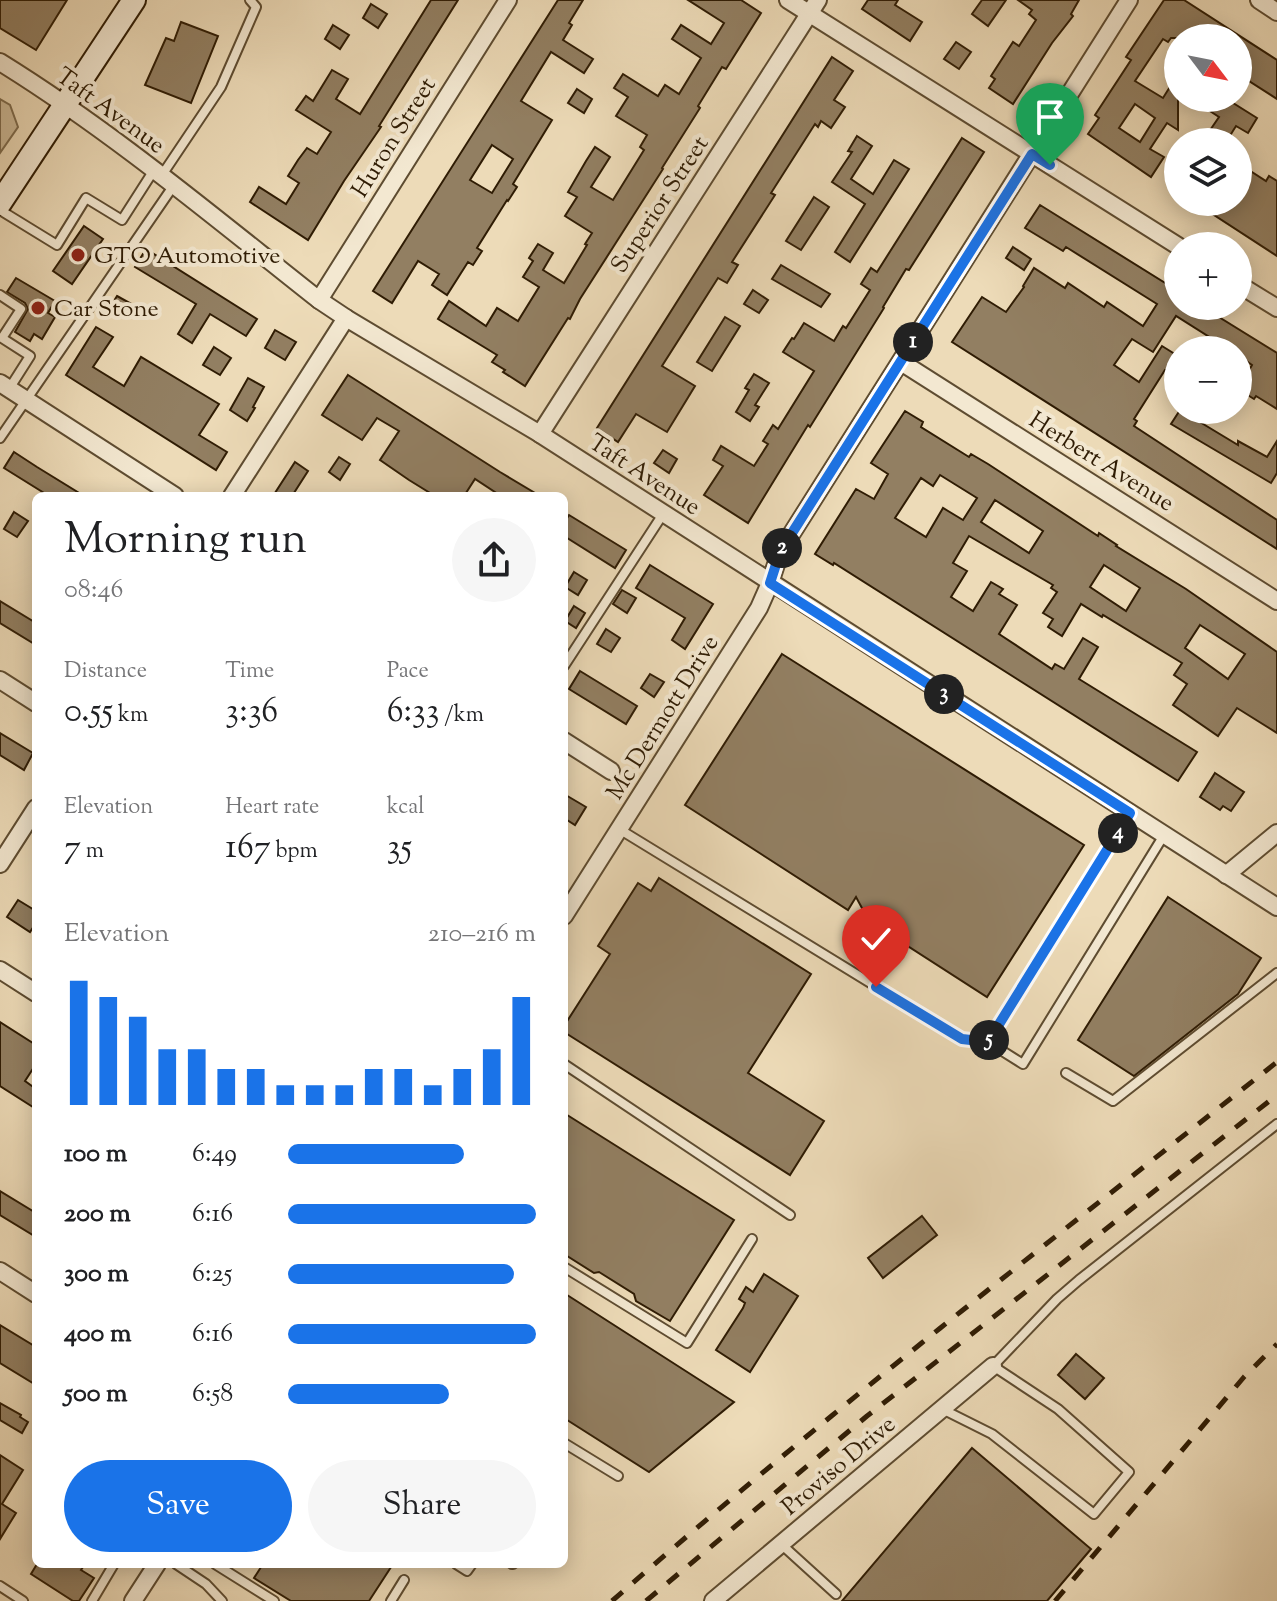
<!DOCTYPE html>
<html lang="en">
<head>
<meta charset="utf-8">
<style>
  :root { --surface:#fff; --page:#f6f6f6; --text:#202124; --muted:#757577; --accent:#1a73e8 }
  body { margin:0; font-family:"Sorts Mill Goudy",serif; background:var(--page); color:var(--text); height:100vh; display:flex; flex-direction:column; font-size:30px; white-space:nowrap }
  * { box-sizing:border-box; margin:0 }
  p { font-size:26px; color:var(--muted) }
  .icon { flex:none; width:44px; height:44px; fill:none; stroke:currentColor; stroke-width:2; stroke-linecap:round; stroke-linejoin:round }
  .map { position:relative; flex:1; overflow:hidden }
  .panel { position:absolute; left:32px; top:492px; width:536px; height:1076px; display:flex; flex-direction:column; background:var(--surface); border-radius:12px; box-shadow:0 4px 20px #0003 }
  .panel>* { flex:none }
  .needle { width:52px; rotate:122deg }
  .buttons { position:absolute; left:1164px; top:24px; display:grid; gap:16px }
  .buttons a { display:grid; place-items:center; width:88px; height:88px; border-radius:50%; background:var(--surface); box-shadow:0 4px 20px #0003; font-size:40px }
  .pin { position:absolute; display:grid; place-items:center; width:68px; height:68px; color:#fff; margin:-82px -34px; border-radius:50% 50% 50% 0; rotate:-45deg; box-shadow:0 0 8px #0007 }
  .pin .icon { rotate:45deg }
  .km { position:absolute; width:40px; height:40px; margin:-20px; border-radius:50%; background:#222; color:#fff; font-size:22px; line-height:40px; text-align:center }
  .round { display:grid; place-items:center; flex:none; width:84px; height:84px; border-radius:42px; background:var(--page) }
  .overview { display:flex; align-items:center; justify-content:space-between; height:136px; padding:0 32px }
  h1 { font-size:44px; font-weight:600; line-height:60px }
  .stats { display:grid; grid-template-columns:repeat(3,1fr); gap:12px; height:136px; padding:8px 32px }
  .stats div { display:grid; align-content:center }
  .stats b { font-size:34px; font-weight:600 }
  .stats small { font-size:22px; font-weight:400 }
  .stats p { font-size:22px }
  .chart { height:224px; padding:16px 32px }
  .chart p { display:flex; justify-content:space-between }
  .chart svg { width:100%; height:144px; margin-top:8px; stroke:var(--accent); stroke-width:6 }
  .button { display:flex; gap:16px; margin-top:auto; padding:16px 32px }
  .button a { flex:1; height:92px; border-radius:48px; background:var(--accent); color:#fff; font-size:32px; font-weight:600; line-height:92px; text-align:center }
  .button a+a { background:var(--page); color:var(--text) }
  ul { padding:0 32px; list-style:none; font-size:26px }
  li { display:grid; grid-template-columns:128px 96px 1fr; align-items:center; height:60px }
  li i { height:20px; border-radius:10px; background:var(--accent) }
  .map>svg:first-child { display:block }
</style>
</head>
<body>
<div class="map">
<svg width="1277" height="1601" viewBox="0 0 1277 1601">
  <rect width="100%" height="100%" fill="#eddbb8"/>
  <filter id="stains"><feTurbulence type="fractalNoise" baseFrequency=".0025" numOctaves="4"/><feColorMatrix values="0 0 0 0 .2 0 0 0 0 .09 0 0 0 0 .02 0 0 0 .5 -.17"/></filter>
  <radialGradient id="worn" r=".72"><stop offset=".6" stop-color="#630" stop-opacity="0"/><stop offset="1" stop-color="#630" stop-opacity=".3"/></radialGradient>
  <path fill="#cdbb99" stroke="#7e6c4e" stroke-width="2" d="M 0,99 L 10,105 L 18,127 L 0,153 Z"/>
  <g fill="#927f62" stroke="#2f1c04" stroke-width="2" fill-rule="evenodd">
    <path d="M 0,0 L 67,0 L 36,50 L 0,28 Z"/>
    <path d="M 431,0 L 458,0 L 379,126 L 381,127 L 344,181 L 308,240 L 250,202 L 259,187 L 286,204 L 299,183 L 288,176 L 298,160 L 307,148 L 317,154 L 331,132 L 296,110 L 306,96 L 313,101 L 332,70 L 348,79 L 336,99 L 360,114 Z"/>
    <path d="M 558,0 L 583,0 L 569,23 L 572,25 L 563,40 L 593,59 L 584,73 L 551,52 L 521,101 L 552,120 L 513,184 L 517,187 L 508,201 L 507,200 L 477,248 L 482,251 L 473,265 L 468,262 L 447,295 L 432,285 L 439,274 L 418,261 L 392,303 L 373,291 ZM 492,145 L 513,159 L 492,193 L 470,180 Z"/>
    <path d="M 688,0 L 741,0 L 761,13 L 726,69 L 722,67 L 698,106 L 700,108 L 662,168 L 663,169 L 580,299 L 570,319 L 568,318 L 525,386 L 503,372 L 505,370 L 492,362 L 497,355 L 438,319 L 449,301 L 486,326 L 497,308 L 518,321 L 539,287 L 523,277 L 533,261 L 529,258 L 538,244 L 553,253 L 543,270 L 564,283 L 587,245 L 585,244 L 592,233 L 565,216 L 577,197 L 568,192 L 586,161 L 595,147 L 610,157 L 591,187 L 613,200 L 644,150 L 640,147 L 647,135 L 616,116 L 628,97 L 614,88 L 623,74 L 658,96 L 665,85 L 679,94 L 701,58 L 672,39 L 681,25 L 711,44 L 724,23 Z"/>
    <path d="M 868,0 L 898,0 L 895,5 L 922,22 L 910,41 L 862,9 Z"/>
    <path d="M 982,0 L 1006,0 L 988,26 L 972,14 Z"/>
    <path d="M 1018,0 L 1079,0 L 1071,14 L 1073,16 L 1052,43 L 1013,104 L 989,88 L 995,79 L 991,76 L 1013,42 L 1019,46 L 1036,20 L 1029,14 L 1032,10 Z"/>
    <path d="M 1164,0 L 1184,0 L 1277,60 L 1277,99 L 1238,74 L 1238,38 L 1171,38 L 1168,42 L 1163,39 L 1135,81 L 1163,98 L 1178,74 L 1178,130 L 1167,123 L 1150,149 L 1164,157 L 1151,177 L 1088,134 L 1099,118 L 1095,115 L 1131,60 L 1126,57 ZM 1135,104 L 1155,118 L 1140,142 L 1119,128 Z"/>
    <path d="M 371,4 L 387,14 L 378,28 L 363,18 Z"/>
    <path d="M 181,22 L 218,36 L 191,103 L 145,85 L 166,38 L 174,41 Z"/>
    <path d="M 333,25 L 349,35 L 340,49 L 325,39 Z"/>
    <path d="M 956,42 L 971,52 L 959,69 L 944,59 Z"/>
    <path d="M 832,57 L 853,71 L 834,100 L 845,107 L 831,128 L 821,121 L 818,127 L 815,124 L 771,193 L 775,195 L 732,262 L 738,265 L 727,283 L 718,278 L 662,366 L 695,386 L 667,432 L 636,414 L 618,442 L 597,428 Z"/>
    <path d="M 577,89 L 592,99 L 584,113 L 568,103 Z"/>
    <path d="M 1190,98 L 1225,98 L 1257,118 L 1248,133 L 1236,126 L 1226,142 L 1202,142 L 1219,117 Z"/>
    <path d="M 857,136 L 872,146 L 851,179 L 873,194 L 894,160 L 909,169 L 850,262 L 835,252 L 865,204 L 832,182 L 852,152 L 848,151 Z"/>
    <path d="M 962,138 L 984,152 L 909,270 L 906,269 L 883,307 L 884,308 L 810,427 L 808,425 L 748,523 L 704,495 L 723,466 L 713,460 L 721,446 L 754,466 L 768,444 L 763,441 L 773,425 L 778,429 L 814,371 L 783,352 L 792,338 L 794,339 L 804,323 L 834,341 L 843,326 L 846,328 L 870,290 L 861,284 L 871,268 L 877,272 Z"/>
    <path d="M 1238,163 L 1266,181 L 1269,176 L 1277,181 L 1277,256 L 1194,202 L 1238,202 Z"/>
    <path d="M 814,197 L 829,207 L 801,250 L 786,241 Z"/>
    <path d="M 1040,205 L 1178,291 L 1178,306 L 1201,306 L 1277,353 L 1277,409 L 1256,396 L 1254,399 L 1238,389 L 1252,365 L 1238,355 L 1238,350 L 1230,350 L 1176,316 L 1153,352 L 1132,339 L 1114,365 L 1139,382 L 1162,346 L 1178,356 L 1168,371 L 1165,370 L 1134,419 L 1137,421 L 1134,426 L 1277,520 L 1277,549 L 952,342 L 982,297 L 1006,312 L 1024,287 L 1023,286 L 1034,268 L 1065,288 L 1068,283 L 1104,307 L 1107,302 L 1143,326 L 1157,304 L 1066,247 L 1063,251 L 1025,228 Z"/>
    <path d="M 84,226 L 103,239 L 72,284 L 53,271 Z"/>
    <path d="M 1013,247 L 1031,259 L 1024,270 L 1006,258 Z"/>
    <path d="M 146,249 L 257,319 L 246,336 L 210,314 L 192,343 L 178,334 L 196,304 L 135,267 Z"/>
    <path d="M 781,265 L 830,294 L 821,307 L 772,279 Z"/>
    <path d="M 16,278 L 55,301 L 48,313 L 55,317 L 42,339 L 34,334 L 30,341 L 15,332 L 28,309 L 25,303 L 7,292 Z"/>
    <path d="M 753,290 L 768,300 L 759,313 L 744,304 Z"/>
    <path d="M 117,296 L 130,303 L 121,317 L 109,309 Z"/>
    <path d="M 725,317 L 740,326 L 712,371 L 697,362 Z"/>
    <path d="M 96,327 L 113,337 L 93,367 L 124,386 L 141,357 L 219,404 L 199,435 L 227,452 L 216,470 L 66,375 Z"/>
    <path d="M 275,330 L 296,342 L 285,360 L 265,348 Z"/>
    <path d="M 214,347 L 231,358 L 220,375 L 203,365 Z"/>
    <path d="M 754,374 L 769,383 L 755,405 L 759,407 L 750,421 L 736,412 L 749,390 L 745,388 Z"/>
    <path d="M 348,375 L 500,472 L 540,496 L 501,496 L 475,479 L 464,496 L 435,496 L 409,480 L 380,460 L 399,431 L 377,418 L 362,440 L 322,415 Z"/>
    <path d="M 248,378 L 264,387 L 253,407 L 255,408 L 247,421 L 230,410 Z"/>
    <path d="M 1180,410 L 1238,445 L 1238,441 L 1267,457 L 1277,441 L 1277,473 L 1271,483 L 1171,424 Z"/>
    <path d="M 905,411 L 923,422 L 921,427 L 969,457 L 971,454 L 988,464 L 1098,536 L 1099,533 L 1117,545 L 1116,546 L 1186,589 L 1277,652 L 1277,733 L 1237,708 L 1218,736 L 1173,705 L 1187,684 L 1174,675 L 1182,663 L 1103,615 L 1102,617 L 1081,604 L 1062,636 L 1048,627 L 1053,619 L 1043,613 L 1057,592 L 1051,588 L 1053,585 L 969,536 L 953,563 L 967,571 L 951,597 L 973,611 L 991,582 L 1003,589 L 999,594 L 1017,605 L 999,634 L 1052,669 L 1055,664 L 1064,669 L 1083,638 L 1098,647 L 1079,679 L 1197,752 L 1178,781 L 834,563 L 833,565 L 815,554 L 856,489 L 874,499 L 888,474 L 871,463 ZM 940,475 L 977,498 L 963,520 L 943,508 L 926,537 L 895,518 L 921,478 L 933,486 ZM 995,500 L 1043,531 L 1029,553 L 981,522 ZM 1104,565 L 1140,588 L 1126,611 L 1090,587 ZM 1200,625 L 1245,654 L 1228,679 L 1185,648 Z"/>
    <path d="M 663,450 L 677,459 L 669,473 L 654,463 Z"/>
    <path d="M 14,452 L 37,467 L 84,496 L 49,496 L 4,468 Z"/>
    <path d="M 339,457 L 350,464 L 340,480 L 329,472 Z"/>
    <path d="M 295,462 L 308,471 L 292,496 L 273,496 Z"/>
    <path d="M 14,512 L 28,521 L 17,537 L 4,529 Z"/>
    <path d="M 569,515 L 626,550 L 615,568 L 564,536 L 564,523 Z"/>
    <path d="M 650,565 L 713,604 L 685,649 L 672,640 L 685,618 L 636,588 Z"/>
    <path d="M 574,572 L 587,580 L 578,595 L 565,587 Z"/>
    <path d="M 622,590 L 636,598 L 627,613 L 613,604 Z"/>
    <path d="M 0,601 L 36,623 L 36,645 L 0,623 Z"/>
    <path d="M 574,606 L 585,613 L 576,628 L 565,621 Z"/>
    <path d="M 606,629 L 620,638 L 611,652 L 597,644 Z"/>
    <path d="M 782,654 L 1084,845 L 987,997 L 886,932 L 887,929 L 869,921 L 856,897 L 848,910 L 685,805 Z"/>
    <path d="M 580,671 L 637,706 L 626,724 L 569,689 Z"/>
    <path d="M 650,674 L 664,682 L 654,697 L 641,688 Z"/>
    <path d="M 0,733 L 33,753 L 24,770 L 0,755 Z"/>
    <path d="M 1215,773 L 1244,792 L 1231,811 L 1223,806 L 1220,810 L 1200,797 Z"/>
    <path d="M 564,794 L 586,807 L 575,825 L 564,818 Z"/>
    <path d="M 659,878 L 811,974 L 748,1073 L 824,1121 L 790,1175 L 564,1032 L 564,1026 L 610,954 L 598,946 L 638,883 L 651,891 Z"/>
    <path d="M 1168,897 L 1261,958 L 1238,994 L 1134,1076 L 1078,1040 Z"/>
    <path d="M 18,900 L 36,911 L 36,923 L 30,932 L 7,917 Z"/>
    <path d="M 0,1022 L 36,1045 L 36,1064 L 25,1081 L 36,1089 L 36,1109 L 0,1086 Z"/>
    <path d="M 564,1113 L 734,1220 L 670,1321 L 636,1301 L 634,1294 L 599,1272 L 594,1273 L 564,1254 Z"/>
    <path d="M 0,1191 L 36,1213 L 36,1237 L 0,1215 Z"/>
    <path d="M 922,1216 L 937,1235 L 883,1278 L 868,1258 Z"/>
    <path d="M 764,1274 L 798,1296 L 750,1372 L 716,1350 L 743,1308 L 745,1303 L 739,1299 L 746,1287 L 753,1292 Z"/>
    <path d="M 564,1293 L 734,1402 L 649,1472 L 564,1418 Z"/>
    <path d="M 0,1325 L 36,1347 L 36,1385 L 0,1363 Z"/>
    <path d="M 1076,1354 L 1104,1378 L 1085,1399 L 1058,1375 Z"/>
    <path d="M 0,1403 L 21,1415 L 20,1417 L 28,1422 L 22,1433 L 0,1420 Z"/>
    <path d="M 972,1448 L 1091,1549 L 1047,1601 L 842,1601 Z"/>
    <path d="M 0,1455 L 23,1470 L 2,1504 L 16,1513 L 0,1539 Z"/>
    <path d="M 37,1564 L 85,1564 L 81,1570 L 94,1578 L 79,1601 L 73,1601 L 31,1574 Z"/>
    <path d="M 263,1564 L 393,1564 L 369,1601 L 291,1601 L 254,1578 Z"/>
  </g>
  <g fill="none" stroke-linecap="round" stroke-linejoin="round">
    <defs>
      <g id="lane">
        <path d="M 162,175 L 221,87 L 256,7 L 250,0"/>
        <path d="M 0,210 L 57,245 L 86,198 L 122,220 L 154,170"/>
        <path d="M 0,295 L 21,309 L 2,338 L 30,356 L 9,389"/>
        <path d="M 0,438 L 174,185"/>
        <path d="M 564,666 L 663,514"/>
        <path d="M 619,829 L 962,1039 L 988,1042 L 1130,813"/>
        <path d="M 988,1042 L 1023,1064 L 1164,835"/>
        <path d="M 564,1064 L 790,1215"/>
        <path d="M 1066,1073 L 1113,1101 L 1277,973"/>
        <path d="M 564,1267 L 687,1343 L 752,1239"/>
        <path d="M 942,1409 L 992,1434 L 1094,1514 L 1129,1472 L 1058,1409 L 993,1366 L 1057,1299 L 1079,1280 L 1277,1124"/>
        <path d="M 564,1443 L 618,1476"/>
        <path d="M 781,1544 L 836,1594"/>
        <path d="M 176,1564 L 206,1584 L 222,1601"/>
        <path d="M 215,1564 L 274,1601"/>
        <path d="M 456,1564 L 467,1571 L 472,1564"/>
        <path d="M 512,1564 L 513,1564"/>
        <path d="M 0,1586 L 23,1601"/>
        <path d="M 92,1601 L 114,1564"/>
        <path d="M 391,1601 L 404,1580"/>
      </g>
      <g id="street">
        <path d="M 788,0 L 1178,246"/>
        <path d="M 1259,0 L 1277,12"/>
        <path d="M 0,62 C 113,132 215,218 319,300 L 346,318 L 540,434 L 1277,907"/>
        <path d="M 1238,284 L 1277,308"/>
        <path d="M 319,300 L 508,0"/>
        <path d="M 901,362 L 1277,601"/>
        <path d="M 0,383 L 175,496"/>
        <path d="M 540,434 L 818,0"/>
        <path d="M 232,496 L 346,318"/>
        <path d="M 0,680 L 36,703"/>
        <path d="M 564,741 L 611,771"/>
        <path d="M 0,864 L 36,808"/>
        <path d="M 1226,875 L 1277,833"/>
        <path d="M 564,916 L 759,608 L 770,583 L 780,552 L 1129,0"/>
        <path d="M 0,970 L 36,993"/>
        <path d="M 0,1271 L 36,1294"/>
        <path d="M 133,1601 L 157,1564"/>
        <path d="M 713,1601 L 993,1366"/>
      </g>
      <path id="secondary" d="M 0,203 L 134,0"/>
    </defs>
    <use href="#lane" stroke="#5e4c31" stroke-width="12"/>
    <use href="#street" stroke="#5e4c31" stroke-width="20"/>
    <use href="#secondary" stroke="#2f1c04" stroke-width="26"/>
    <use href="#lane" stroke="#f3e8d1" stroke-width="8"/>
    <use href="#street" stroke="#f3e8d1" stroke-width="16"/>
    <use href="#secondary" stroke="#f3e8d1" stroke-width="22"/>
    <g stroke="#2f1c04" stroke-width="5" stroke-dasharray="14 14" stroke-linecap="butt">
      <path d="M 612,1601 C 827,1413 1053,1239 1277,1062"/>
      <path d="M 646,1601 L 867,1416 L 1277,1095"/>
      <path d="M 1055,1601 L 1244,1377 L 1277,1344"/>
    </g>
  </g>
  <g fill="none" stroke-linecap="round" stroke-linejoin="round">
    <defs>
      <path id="route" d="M 876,987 L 962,1039 L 988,1042 L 1130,813 L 770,583 L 780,552 L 1032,154 L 1050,165"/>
    </defs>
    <use href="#route" stroke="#fff" stroke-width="16"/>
    <use href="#route" stroke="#1a73e8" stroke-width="10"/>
  </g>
  <g fill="#8f2418" stroke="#f3e8d1" stroke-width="3">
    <circle cx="78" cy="255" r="8"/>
    <circle cx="38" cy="308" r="8"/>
  </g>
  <g text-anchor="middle" stroke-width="8" stroke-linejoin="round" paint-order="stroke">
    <g font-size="24" fill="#2f1c04" stroke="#f3e8d1">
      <text transform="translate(111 110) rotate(36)" y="8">Taft Avenue</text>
      <text transform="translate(393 137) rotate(-58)" y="8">Huron Street</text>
      <text transform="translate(659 204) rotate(-57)" y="8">Superior Street</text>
      <text transform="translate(1102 461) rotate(32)" y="8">Herbert Avenue</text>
      <text transform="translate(645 474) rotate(33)" y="8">Taft Avenue</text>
      <text transform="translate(662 717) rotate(-58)" y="8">Mc Dermott Drive</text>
      <text transform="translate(838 1465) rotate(-40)" y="8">Proviso Drive</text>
    </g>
    <g font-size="24" fill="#2f1c04" stroke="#f3e8d1" text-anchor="start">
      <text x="94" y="263">GTO Automotive</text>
      <text x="54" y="316">Car Stone</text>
    </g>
  </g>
  <rect width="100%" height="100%" filter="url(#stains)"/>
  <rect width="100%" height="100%" fill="url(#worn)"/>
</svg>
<div class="buttons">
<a><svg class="needle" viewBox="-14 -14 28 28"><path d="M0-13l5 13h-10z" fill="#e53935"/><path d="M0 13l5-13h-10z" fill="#757577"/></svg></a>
<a><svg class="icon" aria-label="layers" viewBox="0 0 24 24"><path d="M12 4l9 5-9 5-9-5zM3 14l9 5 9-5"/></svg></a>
<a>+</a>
<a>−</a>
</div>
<div class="pin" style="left:1050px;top:165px;background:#1e9e55"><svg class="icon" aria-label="arrive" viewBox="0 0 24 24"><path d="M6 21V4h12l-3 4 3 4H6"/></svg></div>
<div class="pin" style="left:876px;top:987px;background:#d93025"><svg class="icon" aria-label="check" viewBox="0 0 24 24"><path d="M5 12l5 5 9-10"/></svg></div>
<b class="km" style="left:913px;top:342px">1</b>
<b class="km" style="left:782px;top:548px">2</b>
<b class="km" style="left:944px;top:694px">3</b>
<b class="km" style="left:1118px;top:833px">4</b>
<b class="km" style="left:989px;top:1040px">5</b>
<section class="panel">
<div class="overview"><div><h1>Morning run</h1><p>08:46</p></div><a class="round"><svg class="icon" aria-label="share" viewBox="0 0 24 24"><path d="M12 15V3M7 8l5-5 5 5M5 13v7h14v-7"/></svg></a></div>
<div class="stats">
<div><p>Distance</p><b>0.55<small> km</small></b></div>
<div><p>Time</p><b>3:36</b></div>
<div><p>Pace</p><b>6:33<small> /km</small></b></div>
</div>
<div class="stats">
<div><p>Elevation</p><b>7<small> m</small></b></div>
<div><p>Heart rate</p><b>167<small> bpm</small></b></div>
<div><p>kcal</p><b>35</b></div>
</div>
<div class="chart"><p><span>Elevation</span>210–216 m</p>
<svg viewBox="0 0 160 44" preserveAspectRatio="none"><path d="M5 44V6M15 44V11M25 44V17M35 44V27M45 44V27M55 44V33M65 44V33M75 44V38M85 44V38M95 44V38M105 44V33M115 44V33M125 44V38M135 44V33M145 44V27M155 44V11"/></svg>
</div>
<ul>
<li><b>100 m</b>6:49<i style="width:71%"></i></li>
<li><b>200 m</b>6:16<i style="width:100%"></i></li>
<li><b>300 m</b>6:25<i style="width:91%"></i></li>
<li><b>400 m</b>6:16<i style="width:100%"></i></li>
<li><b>500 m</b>6:58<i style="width:65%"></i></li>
</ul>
<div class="button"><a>Save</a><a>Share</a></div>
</section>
</div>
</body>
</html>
